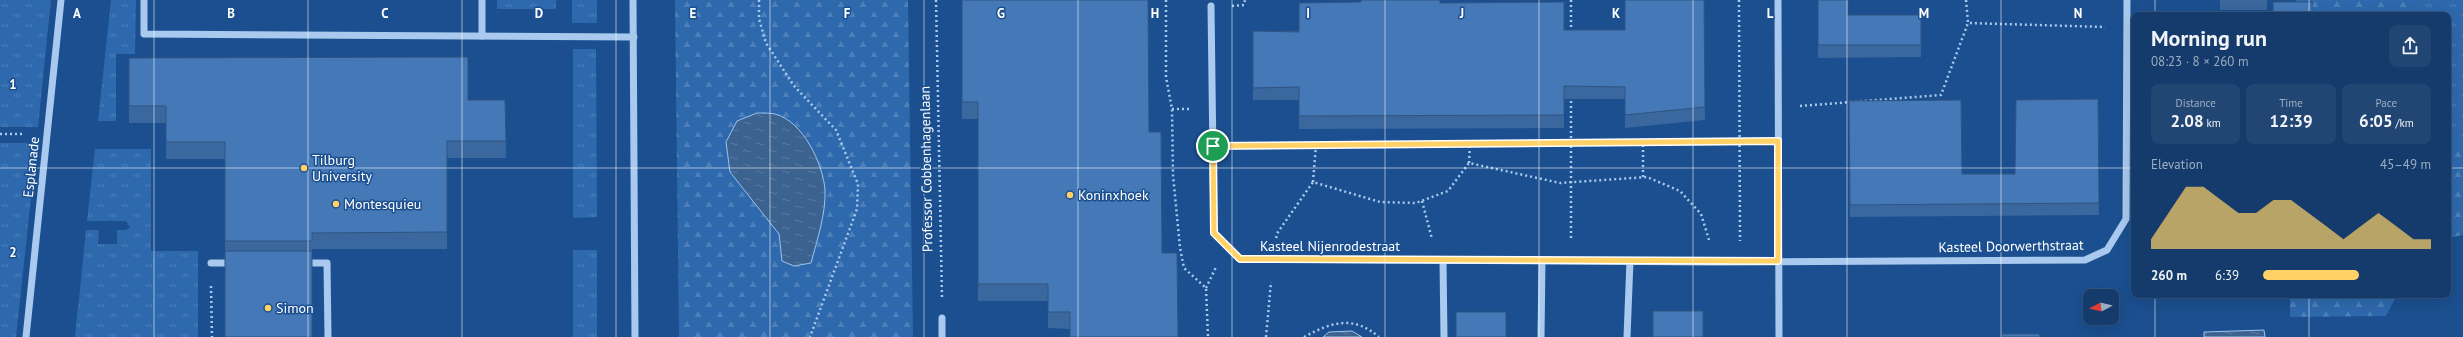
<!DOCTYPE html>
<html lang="en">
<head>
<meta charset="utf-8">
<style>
  :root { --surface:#143b6b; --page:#214673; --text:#f1f3f6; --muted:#9dadc1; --line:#33557e; --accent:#ffd166 }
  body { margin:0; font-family:"PT Sans",sans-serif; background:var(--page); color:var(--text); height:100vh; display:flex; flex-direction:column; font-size:15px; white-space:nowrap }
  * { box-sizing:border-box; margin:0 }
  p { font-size:13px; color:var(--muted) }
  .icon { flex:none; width:22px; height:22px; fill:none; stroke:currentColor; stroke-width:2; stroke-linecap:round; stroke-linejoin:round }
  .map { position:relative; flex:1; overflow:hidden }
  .details { position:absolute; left:2131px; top:12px; width:320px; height:286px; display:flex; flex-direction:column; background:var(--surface); border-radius:8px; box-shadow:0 4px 16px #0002,0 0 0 1px var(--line) }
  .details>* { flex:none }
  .needle { width:26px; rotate:263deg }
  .controls { position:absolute; left:2083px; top:289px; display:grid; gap:8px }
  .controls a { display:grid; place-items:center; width:36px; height:36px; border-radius:8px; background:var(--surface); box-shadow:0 4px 16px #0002,0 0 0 1px var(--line); font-size:20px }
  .pin { position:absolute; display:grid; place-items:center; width:34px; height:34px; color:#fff; margin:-17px; border:2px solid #fff; border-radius:50%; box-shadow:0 1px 4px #0007 }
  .round { display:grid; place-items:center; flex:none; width:42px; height:42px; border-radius:8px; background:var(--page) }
  .head { display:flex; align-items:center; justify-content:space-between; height:68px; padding:0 20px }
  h1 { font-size:22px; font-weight:800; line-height:30px }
  .figures { display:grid; grid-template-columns:repeat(3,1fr); gap:6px; height:68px; padding:4px 20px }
  .figures div { display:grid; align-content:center; border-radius:8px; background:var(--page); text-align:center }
  .figures b { font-size:17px; font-weight:800 }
  .figures small { font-size:11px; font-weight:400 }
  .figures p { font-size:11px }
  .chart { height:112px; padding:8px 20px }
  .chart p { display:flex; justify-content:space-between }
  .chart svg { width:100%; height:72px; margin-top:4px; fill:var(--accent); opacity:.7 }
  ul { padding:0 20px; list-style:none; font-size:13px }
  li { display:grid; grid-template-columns:64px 48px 1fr; align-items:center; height:30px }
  li i { height:10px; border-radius:5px; background:var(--accent) }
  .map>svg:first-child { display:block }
</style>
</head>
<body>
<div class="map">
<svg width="2463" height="337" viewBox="0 0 2463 337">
  <defs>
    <pattern id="grass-tufts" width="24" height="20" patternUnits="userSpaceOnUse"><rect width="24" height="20" fill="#2e69ad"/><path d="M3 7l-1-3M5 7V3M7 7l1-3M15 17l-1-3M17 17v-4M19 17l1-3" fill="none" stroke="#4d80b9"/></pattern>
    <pattern id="forest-firs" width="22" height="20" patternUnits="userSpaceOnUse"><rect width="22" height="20" fill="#2e69ad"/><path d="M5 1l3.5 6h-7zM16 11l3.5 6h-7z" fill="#4d80b9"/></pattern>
    <pattern id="water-ripples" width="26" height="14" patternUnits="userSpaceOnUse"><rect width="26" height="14" fill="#3c6290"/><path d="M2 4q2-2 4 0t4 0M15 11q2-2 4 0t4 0" fill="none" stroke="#597aa1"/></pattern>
  </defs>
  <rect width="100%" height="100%" fill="#1b4f8f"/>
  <g fill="url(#grass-tufts)">
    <path d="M 0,0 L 51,0 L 38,127 L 0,127 Z"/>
    <path d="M 111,0 L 136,0 L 135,54 L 116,54 L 116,121 L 98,121 Z"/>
    <rect x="497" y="0" width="59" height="9"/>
    <rect x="572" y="0" width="25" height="23"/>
    <path d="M 2422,0 L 2463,0 L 2463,137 L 2448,137 L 2448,15 L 2404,15 Z"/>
    <path d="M 573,49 L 596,49 L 597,217 L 573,218 Z"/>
    <path d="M 0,143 L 31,143 L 29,160 L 35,161 L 16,337 L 0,337 Z"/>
    <path d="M 95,149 L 151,149 L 151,251 L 198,251 L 198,337 L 75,337 L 86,230 L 99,230 L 98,244 L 117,244 L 117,230 L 126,230 L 130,227 L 126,221 L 87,221 Z"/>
    <rect x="573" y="250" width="24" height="87"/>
  </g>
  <g fill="url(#forest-firs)" fill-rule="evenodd">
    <path d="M 675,0 L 908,0 L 913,337 L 679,337 ZM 730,172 L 811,263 L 782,261 L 779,234 Z"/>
    <path d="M 2296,0 L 2422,0 L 2404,15 L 2296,15 Z"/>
    <path d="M 2448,137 L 2463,137 L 2463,235 L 2448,238 Z"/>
    <path d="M 2290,295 L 2397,295 L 2386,316 L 2290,317 Z"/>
  </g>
  <g fill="url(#water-ripples)" stroke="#9cc4f0">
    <path d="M 757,113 C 763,113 770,113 775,114 C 803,121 823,164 825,190 C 826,214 817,240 811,263 L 794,266 L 782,261 L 779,234 L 730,172 L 726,142 L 737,121 Z"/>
    <path d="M 2264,330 L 2265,337 L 2204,337 L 2204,332 Z"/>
    <path d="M 1352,331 L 1362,337 L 1323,337 L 1329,332 Z"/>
  </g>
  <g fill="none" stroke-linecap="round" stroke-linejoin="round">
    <g stroke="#a9c9ee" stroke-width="2.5" stroke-dasharray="2 3" stroke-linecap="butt">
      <path d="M 759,0 L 759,19 L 766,43 L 794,86 L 836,130 L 858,184 L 857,209 L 810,337"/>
      <path d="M 936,0 L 942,297"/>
      <path d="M 1166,0 L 1166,77 L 1172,109 L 1173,175 L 1180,248 L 1184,268 L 1206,288 L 1208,337"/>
      <path d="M 1571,0 L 1571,33"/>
      <path d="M 1739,0 L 1740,241"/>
      <path d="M 1966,0 L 1968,23 L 2105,27"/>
      <path d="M 1232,6 L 1244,5 L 1245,0"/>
      <path d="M 1571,96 L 1571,239"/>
      <path d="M 1800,106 L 1941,95 L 1968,23"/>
      <path d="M 1172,109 L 1192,109"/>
      <path d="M 0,134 L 25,134"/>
      <path d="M 1234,145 L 1757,141"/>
      <path d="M 1469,163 L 1470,144"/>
      <path d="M 1643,177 L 1643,142"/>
      <path d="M 1313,182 L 1316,145"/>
      <path d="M 1422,201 L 1432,239"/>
      <path d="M 1276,238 L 1278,232 L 1313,182 L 1380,202 L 1416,203 L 1448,191 L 1469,163 L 1560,183 L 1647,177 L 1680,191 L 1701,214 L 1709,240"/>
      <path d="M 211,286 L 212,337"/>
      <path d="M 1206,288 L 1216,267"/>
      <path d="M 1266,337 L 1271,282"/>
      <path d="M 1304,337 C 1332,322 1353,315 1379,337"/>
    </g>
    <g stroke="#a9c9ee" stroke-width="7">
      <path d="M 144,0 L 144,34 L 634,37"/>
      <path d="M 633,0 L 635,337"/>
      <path d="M 1778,0 L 1779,337"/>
      <path d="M 1211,6 L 1214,233 L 1240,259 L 1716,262 L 2085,260 L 2107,250 L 2126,219 L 2127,0"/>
      <path d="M 482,36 L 482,0"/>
      <path d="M 1443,260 L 1444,337"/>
      <path d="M 211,263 L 233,263"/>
      <path d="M 303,263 L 327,263 L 328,337"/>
      <path d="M 26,337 L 61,0"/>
      <path d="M 942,337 L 942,318"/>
      <path d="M 1541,337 L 1542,260"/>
      <path d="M 1627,337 L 1630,261"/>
    </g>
  </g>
  <g fill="#3a679d">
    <path d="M 962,0 L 1148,0 L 1070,329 L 1048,328 L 1048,301 L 978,301 L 978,119 L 962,119 Z"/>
    <path d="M 1704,0 L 1705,120 L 1625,128 L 1625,99 L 1564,99 L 1564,128 L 1299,129 L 1299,100 L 1253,100 L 1253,31 L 1625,30 Z"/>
    <path d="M 1818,0 L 1848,15 L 1921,15 L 1921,57 L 1818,58 Z"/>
    <rect x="2220" y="0" width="47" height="10"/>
    <path d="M 129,58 L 468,100 L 506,141 L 506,158 L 447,158 L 447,249 L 312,249 L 312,337 L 225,337 L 225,159 L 166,159 L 166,123 L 129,123 Z"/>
    <path d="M 2098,99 L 2099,215 L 1850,217 L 1849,101 L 1962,174 L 2015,174 Z"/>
  </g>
  <g fill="#4478b7" stroke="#305480">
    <path d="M 962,0 L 1148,0 L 1149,132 L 1161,132 L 1162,253 L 1177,253 L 1178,337 L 1070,337 L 1070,312 L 1048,312 L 1048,284 L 978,284 L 978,102 L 962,102 Z"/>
    <path d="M 1361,0 L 1440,0 L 1440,3 L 1564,2 L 1564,30 L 1625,30 L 1625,0 L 1704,0 L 1705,107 L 1625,115 L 1625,87 L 1564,86 L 1564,115 L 1299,116 L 1299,87 L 1253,88 L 1253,31 L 1299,32 L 1299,3 L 1361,2 Z"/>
    <path d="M 1818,0 L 1848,0 L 1848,15 L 1921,15 L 1921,45 L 1818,45 Z"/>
    <rect x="2273" y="2" width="39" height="13"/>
    <path d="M 468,57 L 468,100 L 505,100 L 506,141 L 447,141 L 447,232 L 312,233 L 312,241 L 225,241 L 225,142 L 166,142 L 166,106 L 129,106 L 129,58 Z"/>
    <path d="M 2098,99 L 2099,203 L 1850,205 L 1849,101 L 1961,100 L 1962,174 L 2015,174 L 2016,100 Z"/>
    <rect x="225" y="251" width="87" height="86"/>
    <rect x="1653" y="311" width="50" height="26"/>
    <rect x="1456" y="312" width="50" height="25"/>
    <path d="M 2002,334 L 2039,334 L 2040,337 L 2002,337 Z"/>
  </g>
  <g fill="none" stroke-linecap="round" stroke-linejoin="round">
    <defs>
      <path id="route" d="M 1778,141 L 1778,261 L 1240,259 L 1214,233 L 1213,146 Z"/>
    </defs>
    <use href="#route" stroke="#fff" stroke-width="8"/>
    <use href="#route" stroke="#ffd166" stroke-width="5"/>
  </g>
  <path fill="none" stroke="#fff" stroke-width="1" stroke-opacity="0.55" d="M 154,0 L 154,337M 308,0 L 308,337M 462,0 L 462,337M 616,0 L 616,337M 770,0 L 770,337M 924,0 L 924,337M 1078,0 L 1078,337M 1232,0 L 1232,337M 1385,0 L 1385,337M 1539,0 L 1539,337M 1693,0 L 1693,337M 1847,0 L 1847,337M 2001,0 L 2001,337M 2155,0 L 2155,15M 2309,0 L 2309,15M 0,168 L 2134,168M 2448,168 L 2463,168M 2155,295 L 2155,337M 2309,295 L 2309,337"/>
  <g fill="#ffd166" stroke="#1b4f8f" stroke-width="1.5">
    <circle cx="304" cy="168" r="4"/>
    <circle cx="1070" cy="195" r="4"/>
    <circle cx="336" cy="204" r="4"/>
    <circle cx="268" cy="308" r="4"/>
  </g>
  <g text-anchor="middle" stroke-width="3" stroke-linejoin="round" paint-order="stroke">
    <g font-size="14" fill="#fff" stroke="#1b4f8f" text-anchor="start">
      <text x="312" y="165">Tilburg<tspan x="312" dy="16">University</tspan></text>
      <text x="1078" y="200">Koninxhoek</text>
      <text x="344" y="209">Montesquieu</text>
      <text x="276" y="313">Simon</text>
    </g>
    <g font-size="14" fill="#fff" stroke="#1b4f8f">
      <text transform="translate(31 167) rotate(-84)" y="5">Esplanade</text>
      <text transform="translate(926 169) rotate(-91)" y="5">Professor Cobbenhagenlaan</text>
      <text x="1330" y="251">Kasteel Nijenrodestraat</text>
      <text transform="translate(2011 246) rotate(-1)" y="5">Kasteel Doorwerthstraat</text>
    </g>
  </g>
  <g font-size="13" text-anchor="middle" font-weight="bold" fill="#fff" stroke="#1b4f8f" stroke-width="3" stroke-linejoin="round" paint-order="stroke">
    <text x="77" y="18">A</text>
    <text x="231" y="18">B</text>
    <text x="385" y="18">C</text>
    <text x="539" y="18">D</text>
    <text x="693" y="18">E</text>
    <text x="847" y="18">F</text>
    <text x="1001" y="18">G</text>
    <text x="1155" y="18">H</text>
    <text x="1308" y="18">I</text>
    <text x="1462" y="18">J</text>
    <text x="1616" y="18">K</text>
    <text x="1770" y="18">L</text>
    <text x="1924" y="18">M</text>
    <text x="2078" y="18">N</text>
    <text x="13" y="89">1</text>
    <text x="13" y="257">2</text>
  </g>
</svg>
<div class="controls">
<a><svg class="needle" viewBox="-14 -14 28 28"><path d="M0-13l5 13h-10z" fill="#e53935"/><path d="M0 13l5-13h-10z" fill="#9dadc1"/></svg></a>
</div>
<div class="pin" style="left:1213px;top:146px;background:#1e9e55"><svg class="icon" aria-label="arrive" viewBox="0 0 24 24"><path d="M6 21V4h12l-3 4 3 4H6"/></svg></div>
<section class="details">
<div class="head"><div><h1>Morning run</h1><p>08:23 · 8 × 260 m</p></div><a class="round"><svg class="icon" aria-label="share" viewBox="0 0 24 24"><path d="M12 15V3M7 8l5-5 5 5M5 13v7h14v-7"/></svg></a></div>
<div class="figures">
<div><p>Distance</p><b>2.08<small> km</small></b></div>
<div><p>Time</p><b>12:39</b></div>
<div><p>Pace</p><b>6:05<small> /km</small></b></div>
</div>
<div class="chart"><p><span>Elevation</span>45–49 m</p>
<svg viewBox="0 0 160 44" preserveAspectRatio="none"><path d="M0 44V38L10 22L20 6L30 6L40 14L50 22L60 22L70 14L80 14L90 22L100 30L110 38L120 30L130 22L140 30L150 38L160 38V44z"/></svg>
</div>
<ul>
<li><b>260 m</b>6:39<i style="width:57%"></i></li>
</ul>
</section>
</div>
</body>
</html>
